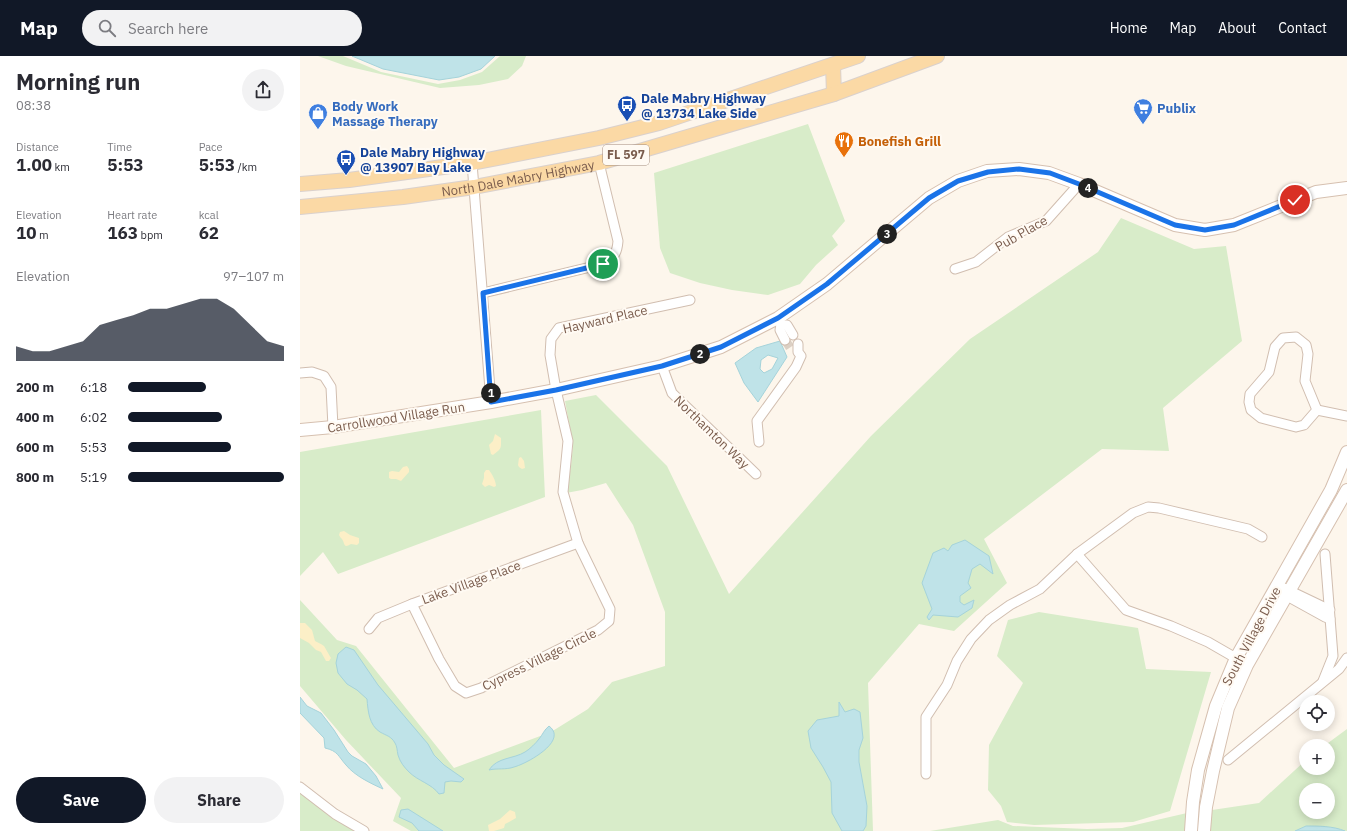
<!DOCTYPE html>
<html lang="en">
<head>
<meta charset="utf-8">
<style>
  :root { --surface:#fff; --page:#f2f2f3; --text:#2b2b33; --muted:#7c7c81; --accent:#111827 }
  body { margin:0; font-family:"IBM Plex Sans",sans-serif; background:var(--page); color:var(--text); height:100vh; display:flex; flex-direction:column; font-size:15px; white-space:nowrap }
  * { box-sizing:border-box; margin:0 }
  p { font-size:13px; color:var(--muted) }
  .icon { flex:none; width:22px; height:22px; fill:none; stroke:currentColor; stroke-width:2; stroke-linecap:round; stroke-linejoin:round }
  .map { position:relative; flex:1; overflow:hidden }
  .details { display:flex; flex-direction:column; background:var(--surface); width:300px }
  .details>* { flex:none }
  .controls { position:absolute; left:999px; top:639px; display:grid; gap:8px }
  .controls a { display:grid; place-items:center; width:36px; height:36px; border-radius:50%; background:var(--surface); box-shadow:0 2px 10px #0003; font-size:20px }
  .pin { position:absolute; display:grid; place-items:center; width:34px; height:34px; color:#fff; margin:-17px; border:2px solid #fff; border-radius:50%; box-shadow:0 1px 4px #0007 }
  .km { position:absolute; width:20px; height:20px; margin:-10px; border-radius:50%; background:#222; color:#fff; font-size:11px; line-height:20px; text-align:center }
  .round { display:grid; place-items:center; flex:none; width:42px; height:42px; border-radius:21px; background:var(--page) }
  .headline { display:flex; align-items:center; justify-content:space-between; height:68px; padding:0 16px }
  h1 { font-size:22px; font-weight:700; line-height:30px }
  .stats { display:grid; grid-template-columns:repeat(3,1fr); gap:6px; height:68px; padding:4px 16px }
  .stats div { display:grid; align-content:center }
  .stats b { font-size:17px; font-weight:700 }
  .stats small { font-size:11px; font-weight:400 }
  .stats p { font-size:11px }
  .chart { height:112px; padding:8px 16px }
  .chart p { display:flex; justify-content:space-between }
  .chart svg { width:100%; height:72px; margin-top:4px; fill:var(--accent); opacity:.7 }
  .primary-button { display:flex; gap:8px; margin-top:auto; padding:8px 16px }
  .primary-button a { flex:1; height:46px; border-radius:24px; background:var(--accent); color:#fff; font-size:16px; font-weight:700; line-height:46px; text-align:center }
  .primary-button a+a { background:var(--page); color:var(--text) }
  ul { padding:0 16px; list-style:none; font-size:13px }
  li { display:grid; grid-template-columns:64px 48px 1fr; align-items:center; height:30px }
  li i { height:10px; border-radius:5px; background:var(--accent) }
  header { display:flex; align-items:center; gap:24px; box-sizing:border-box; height:56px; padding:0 20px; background:var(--accent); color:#fff }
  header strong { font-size:19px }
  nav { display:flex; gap:22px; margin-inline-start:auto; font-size:14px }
  .search { width:280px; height:36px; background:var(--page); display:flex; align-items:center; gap:10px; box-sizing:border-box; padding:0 14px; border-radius:22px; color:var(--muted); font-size:15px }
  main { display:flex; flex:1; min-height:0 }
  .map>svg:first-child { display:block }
</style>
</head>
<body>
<header>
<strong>Map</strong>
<div class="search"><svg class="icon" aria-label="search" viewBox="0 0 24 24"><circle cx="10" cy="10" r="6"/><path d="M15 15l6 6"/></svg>Search here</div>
<nav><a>Home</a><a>Map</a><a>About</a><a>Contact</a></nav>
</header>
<main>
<section class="details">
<div class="headline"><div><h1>Morning run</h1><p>08:38</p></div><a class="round"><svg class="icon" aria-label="share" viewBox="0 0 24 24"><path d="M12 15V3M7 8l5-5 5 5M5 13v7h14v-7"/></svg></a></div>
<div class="stats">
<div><p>Distance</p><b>1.00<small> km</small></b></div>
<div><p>Time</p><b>5:53</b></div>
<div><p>Pace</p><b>5:53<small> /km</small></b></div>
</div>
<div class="stats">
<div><p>Elevation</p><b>10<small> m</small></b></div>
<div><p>Heart rate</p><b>163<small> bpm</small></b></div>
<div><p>kcal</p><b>62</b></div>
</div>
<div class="chart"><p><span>Elevation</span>97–107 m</p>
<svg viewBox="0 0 160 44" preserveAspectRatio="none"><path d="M0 44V35L10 38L20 38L30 35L40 32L50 22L60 19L70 16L80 12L90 12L100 9L110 6L120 6L130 12L140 22L150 32L160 35V44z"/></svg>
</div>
<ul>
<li><b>200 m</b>6:18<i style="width:50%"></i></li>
<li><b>400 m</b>6:02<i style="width:60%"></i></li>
<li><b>600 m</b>5:53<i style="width:66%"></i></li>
<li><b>800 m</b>5:19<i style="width:100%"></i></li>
</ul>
<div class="primary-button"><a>Save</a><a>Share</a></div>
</section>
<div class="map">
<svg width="1047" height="775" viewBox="0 0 1047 775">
  <rect width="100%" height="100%" fill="#fdf6ec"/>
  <g fill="#d8ecc9" fill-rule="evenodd">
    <path d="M 18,0 L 43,0 L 81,16 L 138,28 L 160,24 L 182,16 L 200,0 L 226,0 L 222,10 L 208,23 L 179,29 L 140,32 L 46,10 Z"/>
    <path d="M 508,68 L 545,165 L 532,180 L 538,189 L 516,209 L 500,228 L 468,239 L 432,234 L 400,227 L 370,217 L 360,192 L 354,117 Z"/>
    <path d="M 821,162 L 894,193 L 926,190 L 942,285 L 863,352 L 869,395 L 802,393 L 684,483 L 707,527 L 654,575 L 619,568 L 568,627 L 573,775 L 111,775 L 93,765 L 101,742 L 46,684 L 0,630 L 0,544 L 37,584 L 56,590 L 154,712 L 251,676 L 288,653 L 312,626 L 365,610 L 365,556 L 333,469 L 306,427 L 282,434 L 266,437 L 271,410 L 273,389 L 265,345 L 296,339 L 367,410 L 429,538 L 571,380 L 670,283 L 798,196 Z"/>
    <path d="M 241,354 L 245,441 L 38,518 L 23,496 L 0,520 L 0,396 Z"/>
    <path d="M 739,556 L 838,572 L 846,613 L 911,616 L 870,755 L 833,766 L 734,769 L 707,766 L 701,750 L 688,734 L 689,689 L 723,627 L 697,600 L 708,564 Z"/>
    <path d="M 1047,673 L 1047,775 L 910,775 L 912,754 L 959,747 L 1006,704 L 1006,712 L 1028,712 L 1028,690 L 1024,690 ZM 1006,734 L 1028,734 L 1028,756 L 1006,756 Z"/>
    <path d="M 0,736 L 56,775 L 0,775 Z"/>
    <path d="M 887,757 L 886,775 L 630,775 L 698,764 L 713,770 L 787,773 L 822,772 Z"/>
  </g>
  <g fill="#fcefc7">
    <path d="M 195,378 L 201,382 C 201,393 202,392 193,399 L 191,398 L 189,389 L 193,385 Z"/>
    <path d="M 221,401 L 224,405 L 225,412 L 222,413 L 219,411 L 218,409 L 219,402 Z"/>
    <path d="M 107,410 L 109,413 L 109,416 L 101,425 L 96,423 L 91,423 L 89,422 L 89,416 L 92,415 L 99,416 L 103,411 Z"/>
    <path d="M 186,414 L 189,414 C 192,418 196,425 196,430 L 194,431 L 189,429 L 185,431 L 182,428 L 184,422 L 184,417 Z"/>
    <path d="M 44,475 L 50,479 L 59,482 L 59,487 L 57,489 L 51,488 C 43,493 45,487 42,483 C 41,482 40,481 39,479 L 40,476 Z"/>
    <path d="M 0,567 L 5,567 L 12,574 L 15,585 C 18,587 22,588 24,590 C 26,593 29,599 31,602 L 29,605 L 26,605 L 21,596 L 16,594 L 9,587 L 0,582 Z"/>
    <path d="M 210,754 L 215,756 L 216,762 L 209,766 L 205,768 L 204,772 L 194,775 L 189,775 L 188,769 L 200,763 Z"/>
  </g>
  <g fill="#bfe3e8" stroke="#a5d3da" fill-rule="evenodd">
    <path d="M 52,0 L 195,0 L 181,13 L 159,21 L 139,24 L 83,13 Z"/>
    <path d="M 480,285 L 487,301 L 458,346 L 444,327 L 435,307 L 456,292 ZM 468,299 L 478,302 L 472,313 L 464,317 L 460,313 L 461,304 Z"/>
    <path d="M 665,484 L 689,500 L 693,518 L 680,508 L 672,513 L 668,527 L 671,532 L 660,540 L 660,546 L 664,549 L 674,544 L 672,552 L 658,561 L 633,559 L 629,564 L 627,561 L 632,553 L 622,527 L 633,497 L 644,492 L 648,495 L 652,489 Z"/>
    <path d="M 46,591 L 54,594 L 78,629 L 128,688 L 134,699 L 144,709 L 164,723 L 161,726 L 151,725 L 145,726 L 144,737 L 139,738 C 132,728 118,725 109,716 C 104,711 100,706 98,699 C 97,694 97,690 95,687 C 91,680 87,680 80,676 C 69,669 68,655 67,643 L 57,634 L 47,628 L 38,617 L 36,607 L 38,598 Z"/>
    <path d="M 0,641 L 7,650 L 21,657 L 34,674 L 48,696 L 52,700 L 66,708 L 76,720 L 83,733 C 70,727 55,720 46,709 C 38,700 38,695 25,692 L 24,682 L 0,657 Z"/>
    <path d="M 539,646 L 545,656 L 554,653 L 560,656 L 563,682 L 559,694 L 559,706 L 567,750 L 566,770 L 563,775 L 542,775 L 532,757 L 531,726 L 523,711 L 511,692 L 508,675 L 517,664 L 539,660 Z"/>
    <path d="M 249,670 C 269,685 226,708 214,711 C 206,714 197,712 189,714 C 197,701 214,703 225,696 C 230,693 236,687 239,683 C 243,678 244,674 249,670 Z"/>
    <path d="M 108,753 L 143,775 L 119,775 L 112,767 L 99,761 L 101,754 Z"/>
    <path d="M 1006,770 C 1019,770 1033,770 1045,775 L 995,775 Z"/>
  </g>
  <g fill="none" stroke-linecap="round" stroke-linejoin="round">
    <path stroke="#dcd0c4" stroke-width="9" stroke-dasharray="9 4.5" stroke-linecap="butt" d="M 485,284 L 491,293"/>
    <defs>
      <g id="street">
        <path d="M 172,107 L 191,346"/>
        <path d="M 655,213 L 676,206 L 708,181 L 746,165 L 779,128"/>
        <path d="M 183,237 L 303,208 C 314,201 317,198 318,185 L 299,107"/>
        <path d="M 478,262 L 481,269 L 480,274 L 485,284"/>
        <path d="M 481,269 L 487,269 L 493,279"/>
        <path d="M 996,281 L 1006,289 L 1008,298 L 1005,325 L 1017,354 L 1004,369 L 996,371 L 961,362 L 951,354 L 949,346 L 950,338 L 969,316 L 975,291 L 983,282 Z"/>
        <path d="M 362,310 L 372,337 L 456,418"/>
        <path d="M 0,317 L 12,316 L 24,320 L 31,331 L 33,371"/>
        <path d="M 1017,354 L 1047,360"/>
        <path d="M 459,386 L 457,365 L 496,311 L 501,300 L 498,296 L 498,288"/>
        <path d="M 777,498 L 826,554 L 871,570 L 908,586 L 941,605"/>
        <path d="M 984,532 L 1030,554"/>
        <path d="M 982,535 L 987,540 L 1025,561 L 1030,563"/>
        <path d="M 112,548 L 139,603 L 155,630 L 166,637 L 181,632 L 298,574 L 309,565 L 310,553 L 278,487 L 263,436 L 268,385 L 256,334 L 250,299 L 251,283 L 259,272 L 390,244"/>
        <path d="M 69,573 L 78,562 L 112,548 L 278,487"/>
        <path d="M 1023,625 L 1033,600 L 1025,498"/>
        <path d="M 928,704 L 1039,613 L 1047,602"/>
        <path d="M 626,718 L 626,661 L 647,629 L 657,605 L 671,583 L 689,564 L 710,549 L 740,533 L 777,498 L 833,457 L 848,451 L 859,452 L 948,473 L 962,481"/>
        <path d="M 0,731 L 35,758 L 64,775"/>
      </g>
      <g id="secondary">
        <path d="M 0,374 L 33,371 L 191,346 L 256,334 L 362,310 L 421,291 L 478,262 L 527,228 L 629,142 L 658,125 L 687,115 L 719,113 L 749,117 L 779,128 L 875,169 L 905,174 L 934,169 L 1016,136 L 1047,132"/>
        <path d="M 891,775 L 893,746 L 898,714 L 916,650 L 936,602 L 1031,434 L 1047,396"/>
        <path d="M 904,775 L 906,751 L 913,715 L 928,652 L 947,609 L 1047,434"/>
      </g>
      <g id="primary">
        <path d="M 533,9 L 534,38"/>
        <path d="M 0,128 L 49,124 L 172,107 L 299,82 L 359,67 L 558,0"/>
        <path id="s1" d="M 0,151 L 103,141 L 174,131 L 299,107 L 534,38 L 637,0"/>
      </g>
    </defs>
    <use href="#street" stroke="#d1beb0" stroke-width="11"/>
    <use href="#secondary" stroke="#d6c0b0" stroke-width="14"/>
    <use href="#primary" stroke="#dad1cd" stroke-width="16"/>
    <use href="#street" stroke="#fff" stroke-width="9"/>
    <use href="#secondary" stroke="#fff" stroke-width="12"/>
    <use href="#primary" stroke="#fbd9a5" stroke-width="14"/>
  </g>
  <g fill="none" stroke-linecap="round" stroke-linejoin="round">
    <defs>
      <path id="route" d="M 303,208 L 183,237 L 191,346 L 256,334 L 362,310 L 421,291 L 478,262 L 527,228 L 629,142 L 658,125 L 688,116 L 719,113 L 750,117 L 779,128 L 875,169 L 905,174 L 934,169 L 995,144"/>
    </defs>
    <use href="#route" stroke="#fff" stroke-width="8"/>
    <use href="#route" stroke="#1a73e8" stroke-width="5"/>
  </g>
  <defs>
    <symbol id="bus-pin" viewBox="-11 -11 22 30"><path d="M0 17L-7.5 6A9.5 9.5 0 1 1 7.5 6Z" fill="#1a4fb4" stroke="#fffaf3"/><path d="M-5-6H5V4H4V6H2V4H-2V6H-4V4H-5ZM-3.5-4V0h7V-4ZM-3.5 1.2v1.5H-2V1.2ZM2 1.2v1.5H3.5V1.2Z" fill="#fff"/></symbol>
    <symbol id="supermarket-pin" viewBox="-11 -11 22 30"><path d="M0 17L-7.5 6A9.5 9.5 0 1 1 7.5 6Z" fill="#3f7fe0" stroke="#fffaf3"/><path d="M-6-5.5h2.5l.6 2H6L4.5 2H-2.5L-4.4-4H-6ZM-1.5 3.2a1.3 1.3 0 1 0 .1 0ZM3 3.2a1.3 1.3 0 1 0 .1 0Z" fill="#fff"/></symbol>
    <symbol id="shop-pin" viewBox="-11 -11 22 30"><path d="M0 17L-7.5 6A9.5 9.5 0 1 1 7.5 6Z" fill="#3f7fe0" stroke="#fffaf3"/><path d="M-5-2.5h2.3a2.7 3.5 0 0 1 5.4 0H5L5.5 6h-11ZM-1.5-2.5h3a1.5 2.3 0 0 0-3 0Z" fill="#fff"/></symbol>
    <symbol id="restaurant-pin" viewBox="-11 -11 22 30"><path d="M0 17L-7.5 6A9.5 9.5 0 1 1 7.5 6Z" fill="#e8710a" stroke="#fffaf3"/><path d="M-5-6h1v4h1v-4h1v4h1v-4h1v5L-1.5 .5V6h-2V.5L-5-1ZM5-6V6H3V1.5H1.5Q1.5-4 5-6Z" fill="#fff"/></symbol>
  </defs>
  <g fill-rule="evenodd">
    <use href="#bus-pin" x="316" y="38" width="22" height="30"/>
    <use href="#supermarket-pin" x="832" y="41" width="22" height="30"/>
    <use href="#shop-pin" x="7" y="46" width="22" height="30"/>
    <use href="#restaurant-pin" x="533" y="74" width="22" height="30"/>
    <use href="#bus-pin" x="35" y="92" width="22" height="30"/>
  </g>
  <g text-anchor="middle" stroke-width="4" stroke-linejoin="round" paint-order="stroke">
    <rect fill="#fffaf3" stroke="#a28b7f" stroke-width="1" x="303" y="89" width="46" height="20" rx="3"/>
    <g font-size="12" font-weight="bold" fill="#7a5c4d">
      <text x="326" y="103">FL 597</text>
    </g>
    <g font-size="13" font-weight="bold" fill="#164399" stroke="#fffaf3" text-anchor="start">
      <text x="341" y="47">Dale Mabry Highway<tspan x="341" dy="15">@ 13734 Lake Side</tspan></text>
      <text x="60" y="101">Dale Mabry Highway<tspan x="60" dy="15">@ 13907 Bay Lake</tspan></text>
    </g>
    <g font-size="13" font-weight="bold" fill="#366cbe" stroke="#fffaf3" text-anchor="start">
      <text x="32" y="55">Body Work<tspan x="32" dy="15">Massage Therapy</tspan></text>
      <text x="857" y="57">Publix</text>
    </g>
    <g font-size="13" font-weight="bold" fill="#c56008" stroke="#fffaf3" text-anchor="start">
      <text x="558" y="90">Bonefish Grill</text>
    </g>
    <g font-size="13" fill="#7a5c4d" stroke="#fffaf3">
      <text dy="5" stroke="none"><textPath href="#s1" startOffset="220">North Dale Mabry Highway</textPath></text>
      <text transform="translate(721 177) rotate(-30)" y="5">Pub Place</text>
      <text transform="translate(305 263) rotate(-13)" y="5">Hayward Place</text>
      <text transform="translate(96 361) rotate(-9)" y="5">Carrollwood Village Run</text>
      <text transform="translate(412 376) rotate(44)" y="5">Northamton Way</text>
      <text transform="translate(171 526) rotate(-20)" y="5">Lake Village Place</text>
      <text transform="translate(951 580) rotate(-62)" y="5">South Village Drive</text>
      <text transform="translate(239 603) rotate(-26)" y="5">Cypress Village Circle</text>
    </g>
  </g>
</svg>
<div class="controls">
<a><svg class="icon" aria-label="locate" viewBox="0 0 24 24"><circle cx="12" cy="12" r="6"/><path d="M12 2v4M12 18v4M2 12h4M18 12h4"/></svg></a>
<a>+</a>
<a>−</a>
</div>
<div class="pin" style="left:303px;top:208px;background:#1e9e55"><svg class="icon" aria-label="arrive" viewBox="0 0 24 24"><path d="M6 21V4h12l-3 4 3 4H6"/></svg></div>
<div class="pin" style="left:995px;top:144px;background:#d93025"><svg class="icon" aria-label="check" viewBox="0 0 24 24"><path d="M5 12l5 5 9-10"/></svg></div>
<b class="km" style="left:191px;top:337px">1</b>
<b class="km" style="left:400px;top:298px">2</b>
<b class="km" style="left:587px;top:178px">3</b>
<b class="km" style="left:788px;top:132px">4</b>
</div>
</main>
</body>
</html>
